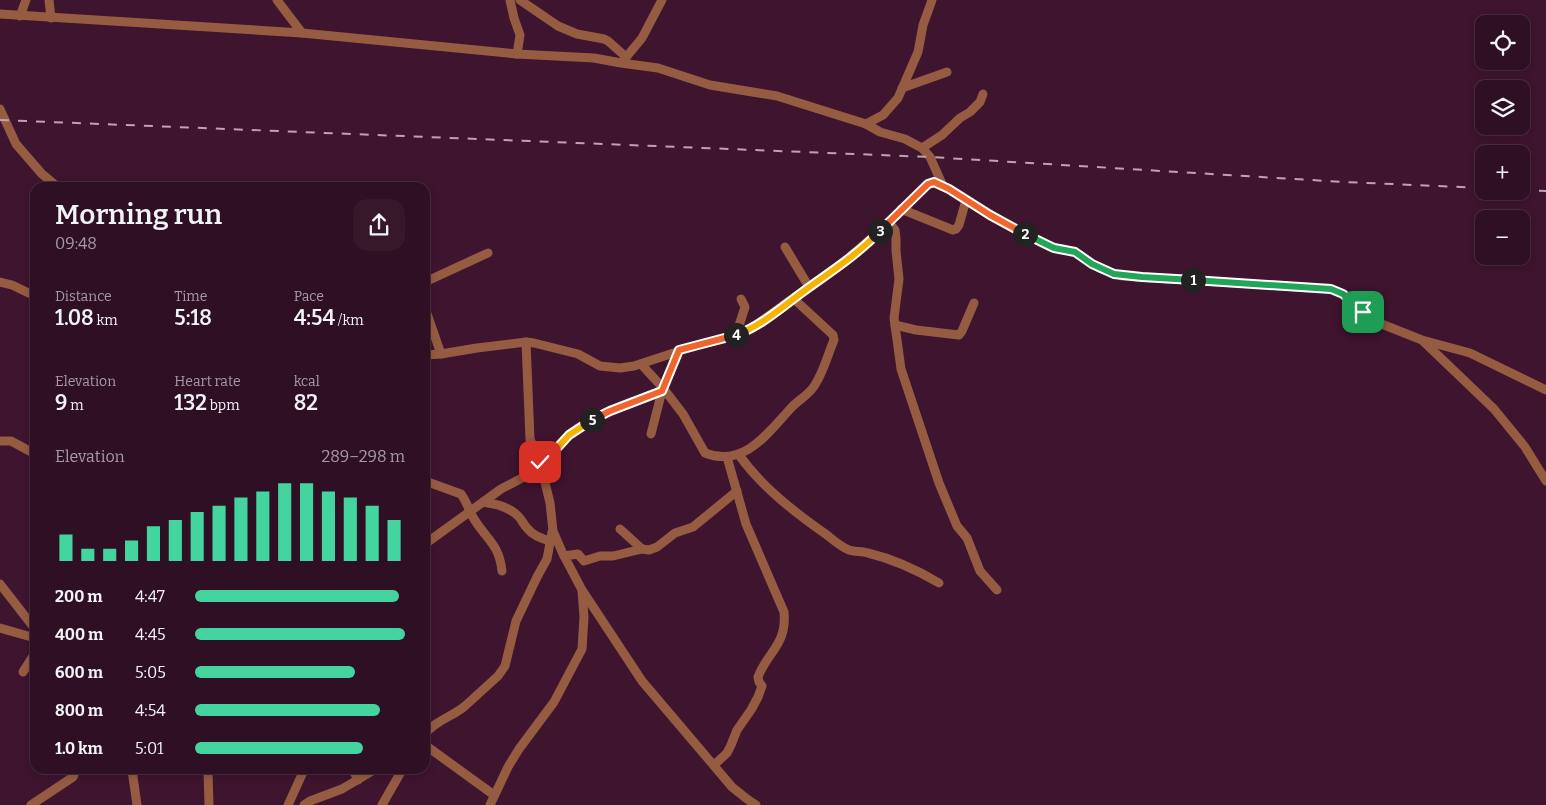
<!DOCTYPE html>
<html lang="en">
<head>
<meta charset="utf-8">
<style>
  :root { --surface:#2f0f23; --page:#37182b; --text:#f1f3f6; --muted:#a79ca6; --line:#4a2f41; --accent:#43d4a0 }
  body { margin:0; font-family:Bitter,serif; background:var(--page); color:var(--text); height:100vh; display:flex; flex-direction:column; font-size:19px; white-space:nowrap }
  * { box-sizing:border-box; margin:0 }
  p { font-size:16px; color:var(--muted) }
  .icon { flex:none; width:28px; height:28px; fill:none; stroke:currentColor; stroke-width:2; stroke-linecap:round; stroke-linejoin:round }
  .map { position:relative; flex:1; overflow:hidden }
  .sheet { position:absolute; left:30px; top:182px; width:400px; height:592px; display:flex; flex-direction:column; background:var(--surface); border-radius:15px; box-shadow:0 2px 8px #0003,0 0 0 1px var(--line) }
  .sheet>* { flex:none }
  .controls { position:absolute; left:1475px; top:15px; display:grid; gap:10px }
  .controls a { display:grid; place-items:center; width:55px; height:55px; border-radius:10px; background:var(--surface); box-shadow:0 2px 8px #0003,0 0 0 1px var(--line); font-size:25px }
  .pin { position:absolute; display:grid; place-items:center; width:42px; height:42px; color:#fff; margin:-21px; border-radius:10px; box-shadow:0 2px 8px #0006 }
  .km { position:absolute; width:25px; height:25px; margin:-12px; border-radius:50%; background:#222; color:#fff; font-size:14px; line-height:25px; text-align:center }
  .round { display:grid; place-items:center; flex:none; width:52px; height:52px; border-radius:15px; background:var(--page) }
  .headline { display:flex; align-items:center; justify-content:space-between; height:85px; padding:0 25px }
  h1 { font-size:28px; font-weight:600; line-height:38px }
  .metrics { display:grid; grid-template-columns:repeat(3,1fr); gap:8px; height:85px; padding:5px 25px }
  .metrics div { display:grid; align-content:center }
  .metrics b { font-size:21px; font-weight:600 }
  .metrics small { font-size:14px; font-weight:400 }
  .metrics p { font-size:14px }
  .chart { height:140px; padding:10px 25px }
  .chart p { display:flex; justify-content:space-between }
  .chart svg { width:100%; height:90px; margin-top:5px; stroke:var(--accent); stroke-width:6 }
  ul { padding:0 25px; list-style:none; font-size:16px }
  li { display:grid; grid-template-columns:80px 60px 1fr; align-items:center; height:38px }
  li i { height:12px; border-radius:6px; background:var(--accent) }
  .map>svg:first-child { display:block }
</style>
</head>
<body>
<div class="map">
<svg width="1546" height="805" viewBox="0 0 1546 805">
  <rect width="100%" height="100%" fill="#3f142f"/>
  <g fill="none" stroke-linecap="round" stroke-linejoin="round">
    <g stroke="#955c42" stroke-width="9">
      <path d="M 49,0 L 51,18"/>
      <path d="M 277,0 L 302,33"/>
      <path d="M 510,0 L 514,18 L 520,35 L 517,54"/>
      <path d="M 520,0 L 558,26 L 577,34 L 604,39 L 608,41 L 626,57"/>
      <path d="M 0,14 L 302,33 L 517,54 L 594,58 L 621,63 L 658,68 L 710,85 L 777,96 L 866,124 L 883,115 L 898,98 L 918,52 L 923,25 L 932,0"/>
      <path d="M 20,16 L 26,0"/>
      <path d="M 623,61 L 642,38 L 662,0"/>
      <path d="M 902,88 L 947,72"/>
      <path d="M 0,109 L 16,144 L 42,174 L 59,188"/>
      <path d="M 866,124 L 880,132 L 905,139 L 922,148 L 930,157 L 943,186"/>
      <path d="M 922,148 L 942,135 L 960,118 L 970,112 L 980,102 L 983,94"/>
      <path d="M 901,209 L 953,230 L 956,229 L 959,225 L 966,200"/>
      <path d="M 888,222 L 895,230 L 896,238 L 896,251 L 899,279 L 894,318 L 901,369 L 939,483 L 957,526 L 967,538 L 980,571 L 997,590"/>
      <path d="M 785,247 L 809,287"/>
      <path d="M 0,282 L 12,285 L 35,296"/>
      <path d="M 425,282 L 488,253"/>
      <path d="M 425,308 L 441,354"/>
      <path d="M 895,325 L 916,330 L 959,335 L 962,331 L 974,303"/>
      <path d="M 736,335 L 745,307 L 741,299"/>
      <path d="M 1423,341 L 1494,409 L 1525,447 L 1546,481"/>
      <path d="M 526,342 L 530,439 L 540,462 L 550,503 L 553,531 L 563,554 L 582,590 L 642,681 L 732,787 L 747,799 L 756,805"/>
      <path d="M 425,355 L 441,354 L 477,348 L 526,342 L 534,343 L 578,354 L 600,366 L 620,368 L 634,366 L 701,344 L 728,338 L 753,327 L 844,262 L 874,236 L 928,184 L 934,183 L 949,189 L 1016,230 L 1050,247 L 1075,252 L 1099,268 L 1122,276 L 1331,289 L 1343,294 L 1374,321 L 1422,340 L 1470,353 L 1546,390"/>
      <path d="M 641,364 L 663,388 L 683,414 L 705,453 C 744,468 768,433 791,408 C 799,399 811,394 816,383 C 824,370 828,354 834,340 L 833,335 L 794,299"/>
      <path d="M 651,434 L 662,391"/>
      <path d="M 0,441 L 11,441 L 35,454"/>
      <path d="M 739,455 C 762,487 794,512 827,535 C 833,540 841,547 849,550 C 855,552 862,551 868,553 C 893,559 917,570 939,583"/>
      <path d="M 541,466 C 550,455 559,443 570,434 C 596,413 631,402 662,391 L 679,350"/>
      <path d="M 425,481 L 461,494 C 467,502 469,511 474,519 C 487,540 499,544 502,571"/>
      <path d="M 483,502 C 495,504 507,506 517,515 C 521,518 523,524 527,528 C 533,536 542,539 551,541"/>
      <path d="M 620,529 L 642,549"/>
      <path d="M 425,544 L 501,489 L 541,468"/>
      <path d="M 564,556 L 578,554 L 584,561 L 600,556 L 613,556 L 642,549 L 649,550 L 657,547 L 675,533 L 693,527 L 737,491"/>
      <path d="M 0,584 L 35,629"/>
      <path d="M 0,628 L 35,638"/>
      <path d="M 23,672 L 35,653"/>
      <path d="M 425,734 C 436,720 452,717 465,706 L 498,676 L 505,666 L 516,621 L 537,577 L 547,559 L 552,532"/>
      <path d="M 425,745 L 494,795"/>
      <path d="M 714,765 L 727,753 L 731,745 L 737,730 L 751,710 L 758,697 L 762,686 L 759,682 L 758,677 C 768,651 787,645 784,612 L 746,524 L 727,457"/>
      <path d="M 132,770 L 137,805"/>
      <path d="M 208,770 L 209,805"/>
      <path d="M 353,770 L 358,780"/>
      <path d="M 31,805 L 73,777 L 76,770"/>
      <path d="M 288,805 L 304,770"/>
      <path d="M 304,805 L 310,801 L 342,789 L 374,770"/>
      <path d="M 382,805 L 402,770"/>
      <path d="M 490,805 L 508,767 L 519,749 L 554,702 L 582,649 L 584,617 L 582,591"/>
    </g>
    <g stroke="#c0a2b3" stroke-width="2" stroke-dasharray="9 9" stroke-linecap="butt">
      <path d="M 0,120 L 930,157 L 1344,182 L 1484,188"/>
      <path d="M 1521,190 L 1546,191"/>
    </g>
  </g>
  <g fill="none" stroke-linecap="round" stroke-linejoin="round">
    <defs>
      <path id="split-1" d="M 1193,280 L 1331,289 L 1343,294 L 1363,312"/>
      <path id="split-2" d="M 1025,234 L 1054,248 L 1075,252 L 1092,264 L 1114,274 L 1142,277 L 1193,280"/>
      <path id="split-3" d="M 880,231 L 928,184 L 934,182 L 949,189 L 990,215 L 1025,234"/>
      <path id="split-4" d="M 736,335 C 761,326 782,307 804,291 C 830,272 857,255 880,231"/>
      <path id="split-5" d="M 592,420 L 610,411 L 662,391 L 679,350 L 736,335"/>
      <path id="split-6" d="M 540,462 L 541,466 L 569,435 L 592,420"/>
    </defs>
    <use href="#split-1" stroke="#fff" stroke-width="10"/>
    <use href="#split-2" stroke="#fff" stroke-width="10"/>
    <use href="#split-3" stroke="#fff" stroke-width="10"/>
    <use href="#split-4" stroke="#fff" stroke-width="10"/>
    <use href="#split-5" stroke="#fff" stroke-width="10"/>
    <use href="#split-6" stroke="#fff" stroke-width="10"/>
    <use href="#split-1" stroke="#22a559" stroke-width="6"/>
    <use href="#split-2" stroke="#22a559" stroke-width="6"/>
    <use href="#split-3" stroke="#f0652b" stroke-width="6"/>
    <use href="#split-4" stroke="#f5b400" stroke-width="6"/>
    <use href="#split-5" stroke="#f0652b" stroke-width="6"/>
    <use href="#split-6" stroke="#f5b400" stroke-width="6"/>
  </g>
</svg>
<div class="controls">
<a><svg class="icon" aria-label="locate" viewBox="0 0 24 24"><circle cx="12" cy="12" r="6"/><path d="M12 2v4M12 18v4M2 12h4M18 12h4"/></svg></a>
<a><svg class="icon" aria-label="layers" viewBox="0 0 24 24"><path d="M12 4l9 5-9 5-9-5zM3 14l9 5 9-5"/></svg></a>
<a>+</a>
<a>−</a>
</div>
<div class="pin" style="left:1363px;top:312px;background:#1e9e55"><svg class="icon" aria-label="arrive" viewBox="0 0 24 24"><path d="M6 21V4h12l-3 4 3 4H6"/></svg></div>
<div class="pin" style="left:540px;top:462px;background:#d93025"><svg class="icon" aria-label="check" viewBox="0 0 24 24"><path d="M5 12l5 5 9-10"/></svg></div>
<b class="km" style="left:1193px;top:280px">1</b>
<b class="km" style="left:1025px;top:234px">2</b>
<b class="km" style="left:880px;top:231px">3</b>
<b class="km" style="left:736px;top:335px">4</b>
<b class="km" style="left:592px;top:420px">5</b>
<section class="sheet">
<div class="headline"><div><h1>Morning run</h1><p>09:48</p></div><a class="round"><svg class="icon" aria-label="share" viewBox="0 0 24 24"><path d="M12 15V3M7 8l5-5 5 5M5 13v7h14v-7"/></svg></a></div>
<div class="metrics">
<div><p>Distance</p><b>1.08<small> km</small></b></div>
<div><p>Time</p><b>5:18</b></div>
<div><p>Pace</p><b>4:54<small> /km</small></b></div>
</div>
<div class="metrics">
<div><p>Elevation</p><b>9<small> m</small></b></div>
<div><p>Heart rate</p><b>132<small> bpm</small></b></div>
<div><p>kcal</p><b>82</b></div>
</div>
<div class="chart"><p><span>Elevation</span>289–298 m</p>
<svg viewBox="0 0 160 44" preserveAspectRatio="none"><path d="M5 44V31M15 44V38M25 44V38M35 44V34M45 44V27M55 44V24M65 44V20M75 44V17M85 44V13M95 44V10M105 44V6M115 44V6M125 44V10M135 44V13M145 44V17M155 44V24"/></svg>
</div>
<ul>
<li><b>200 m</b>4:47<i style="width:97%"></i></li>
<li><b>400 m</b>4:45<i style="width:100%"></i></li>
<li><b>600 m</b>5:05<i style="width:76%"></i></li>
<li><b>800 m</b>4:54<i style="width:88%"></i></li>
<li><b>1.0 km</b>5:01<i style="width:80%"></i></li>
</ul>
</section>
</div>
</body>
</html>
